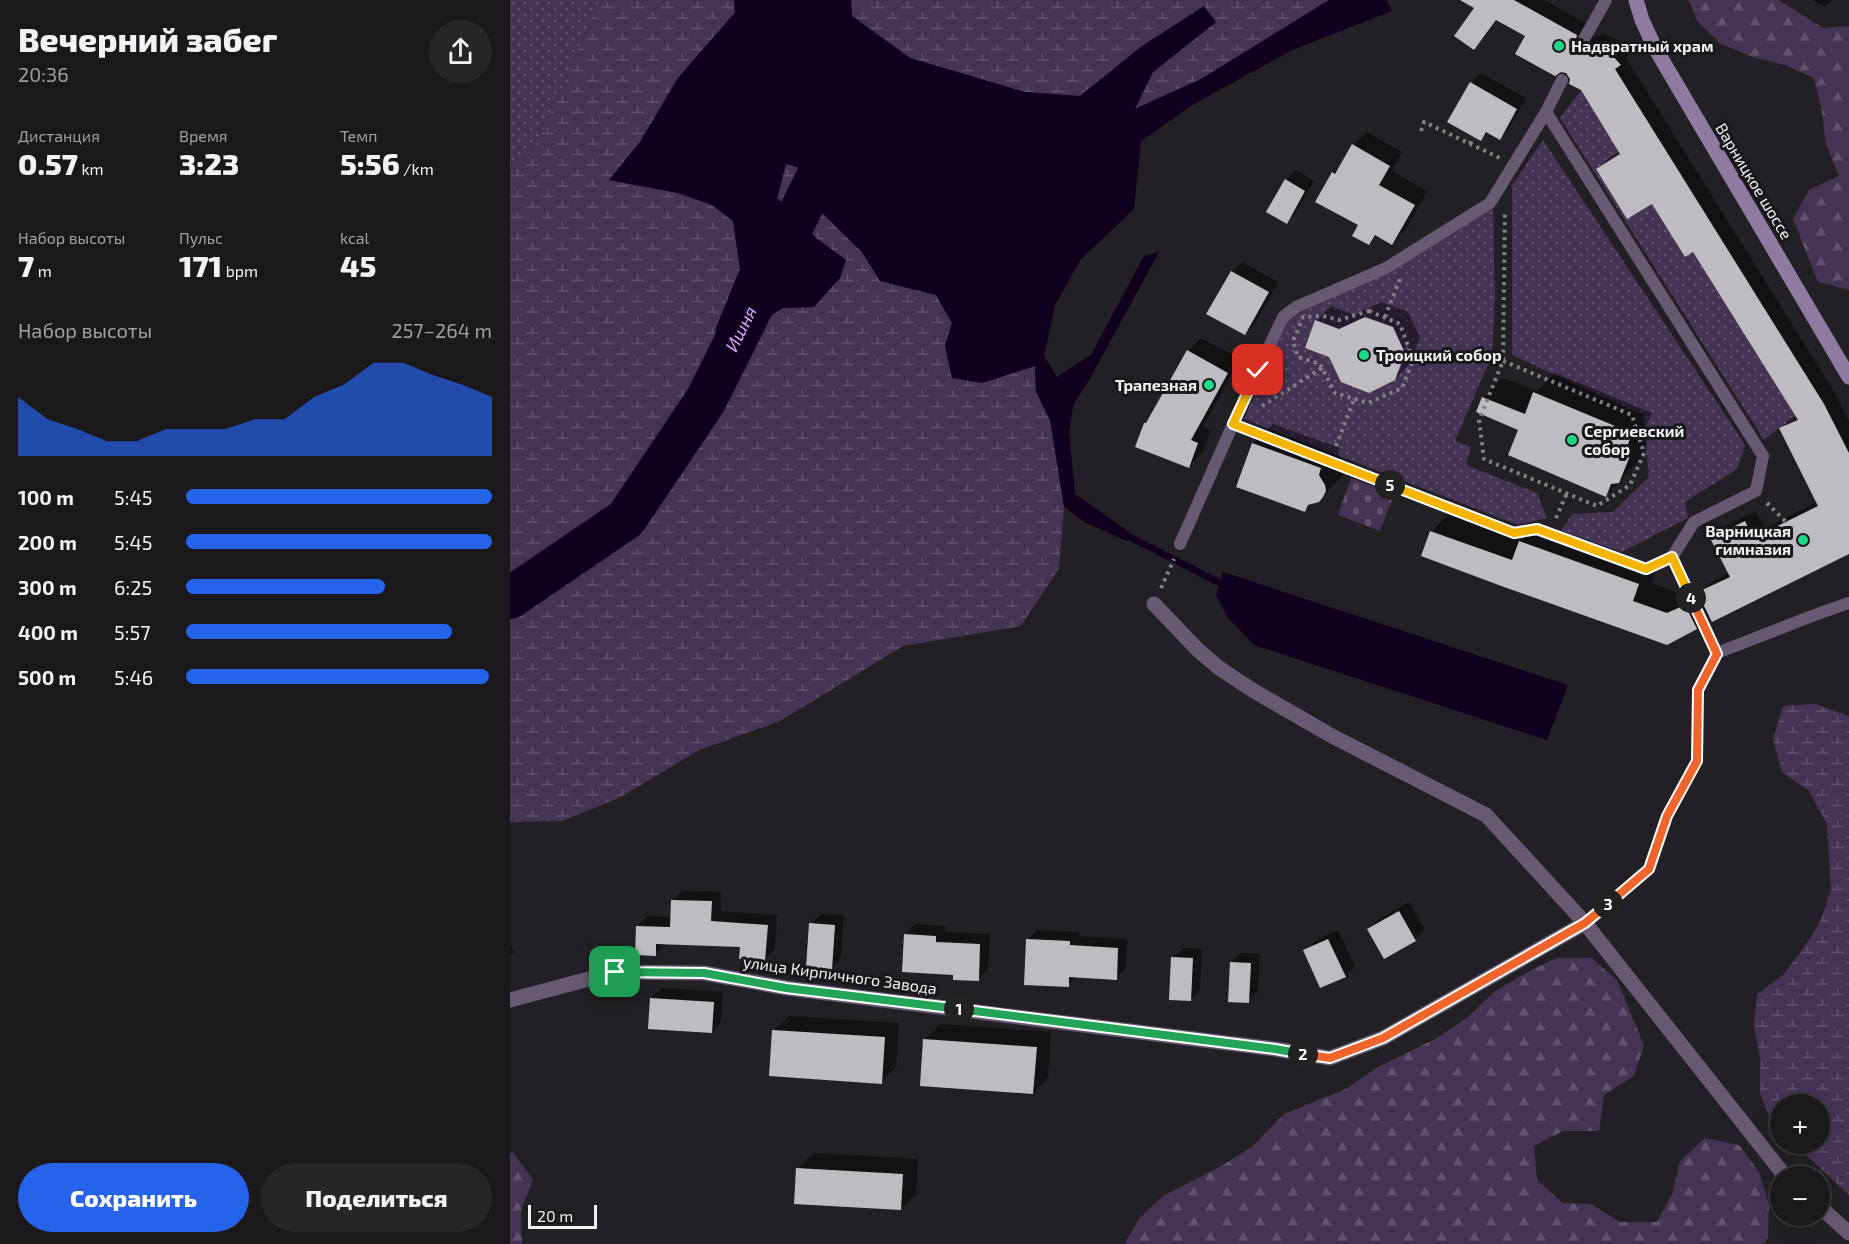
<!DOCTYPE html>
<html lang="ru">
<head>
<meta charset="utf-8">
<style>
  :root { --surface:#1a181b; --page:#272528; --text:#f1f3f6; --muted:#9fa0a3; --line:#38373a; --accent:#2563eb }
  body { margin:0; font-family:"Exo 2",sans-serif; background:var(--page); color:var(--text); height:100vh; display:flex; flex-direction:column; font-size:22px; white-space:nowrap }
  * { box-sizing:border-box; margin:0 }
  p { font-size:20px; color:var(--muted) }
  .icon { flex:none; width:33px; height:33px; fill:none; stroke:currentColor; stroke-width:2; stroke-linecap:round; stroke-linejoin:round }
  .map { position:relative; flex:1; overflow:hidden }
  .panel { display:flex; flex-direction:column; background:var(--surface); width:510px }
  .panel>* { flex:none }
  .tools { position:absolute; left:1260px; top:1094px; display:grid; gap:12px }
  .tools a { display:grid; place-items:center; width:60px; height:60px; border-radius:50%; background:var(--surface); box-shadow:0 3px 15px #0003,0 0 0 2px var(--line); font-size:30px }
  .scale { position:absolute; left:18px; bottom:15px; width:69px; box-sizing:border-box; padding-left:6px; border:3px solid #f1f0f2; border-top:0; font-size:16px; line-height:21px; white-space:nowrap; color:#f1f0f2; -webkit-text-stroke:4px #18171b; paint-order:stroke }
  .pin { position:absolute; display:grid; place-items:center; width:51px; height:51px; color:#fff; margin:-26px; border-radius:12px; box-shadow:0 3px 9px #0006 }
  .km { position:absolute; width:30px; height:30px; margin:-15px; border-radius:50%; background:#222; color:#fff; font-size:16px; line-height:30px; text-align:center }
  .round { display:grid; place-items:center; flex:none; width:63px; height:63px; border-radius:32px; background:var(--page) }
  .headline { display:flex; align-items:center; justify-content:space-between; height:102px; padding:0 18px }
  h1 { font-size:33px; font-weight:800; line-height:45px }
  .figures { display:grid; grid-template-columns:repeat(3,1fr); gap:9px; height:102px; padding:6px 18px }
  .figures div { display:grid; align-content:center }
  .figures b { font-size:30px; font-weight:800 }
  .figures small { font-size:16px; font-weight:400 }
  .figures p { font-size:16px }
  .chart { height:168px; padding:12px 18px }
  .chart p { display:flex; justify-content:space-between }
  .chart svg { width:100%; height:108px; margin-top:6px; fill:var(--accent); opacity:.7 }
  .action { display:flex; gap:12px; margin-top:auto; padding:12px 18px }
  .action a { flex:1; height:69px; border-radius:36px; background:var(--accent); color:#fff; font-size:24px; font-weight:800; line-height:69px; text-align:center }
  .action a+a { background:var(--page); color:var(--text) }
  ul { padding:0 18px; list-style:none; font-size:20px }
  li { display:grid; grid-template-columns:96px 72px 1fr; align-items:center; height:45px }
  li i { height:15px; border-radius:8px; background:var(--accent) }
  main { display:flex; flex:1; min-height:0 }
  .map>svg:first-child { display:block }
</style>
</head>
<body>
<main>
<section class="panel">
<div class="headline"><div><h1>Вечерний забег</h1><p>20:36</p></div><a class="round"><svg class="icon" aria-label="share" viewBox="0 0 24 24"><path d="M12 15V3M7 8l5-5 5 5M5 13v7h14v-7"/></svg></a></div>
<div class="figures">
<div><p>Дистанция</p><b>0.57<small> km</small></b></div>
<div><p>Время</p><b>3:23</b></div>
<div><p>Темп</p><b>5:56<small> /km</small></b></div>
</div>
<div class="figures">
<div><p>Набор высоты</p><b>7<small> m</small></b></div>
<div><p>Пульс</p><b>171<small> bpm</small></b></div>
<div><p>kcal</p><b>45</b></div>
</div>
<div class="chart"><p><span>Набор высоты</span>257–264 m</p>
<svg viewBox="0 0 160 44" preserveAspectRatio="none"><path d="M0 44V20L10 29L20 33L30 38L40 38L50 33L60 33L70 33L80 29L90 29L100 20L110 15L120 6L130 6L140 11L150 15L160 20V44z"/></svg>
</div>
<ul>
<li><b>100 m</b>5:45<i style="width:100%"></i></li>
<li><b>200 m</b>5:45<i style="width:100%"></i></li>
<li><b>300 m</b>6:25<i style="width:65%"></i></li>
<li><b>400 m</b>5:57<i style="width:87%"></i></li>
<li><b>500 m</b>5:46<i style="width:99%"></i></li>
</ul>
<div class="action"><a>Сохранить</a><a>Поделиться</a></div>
</section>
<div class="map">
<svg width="1339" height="1244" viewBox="0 0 1339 1244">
  <defs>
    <pattern id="grass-dots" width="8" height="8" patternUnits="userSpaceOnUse" patternTransform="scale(1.5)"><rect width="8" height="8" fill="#443454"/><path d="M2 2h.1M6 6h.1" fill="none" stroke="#5f526d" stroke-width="1.8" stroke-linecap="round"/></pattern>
    <pattern id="forest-firs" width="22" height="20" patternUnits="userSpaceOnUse" patternTransform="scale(1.5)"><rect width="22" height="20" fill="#443454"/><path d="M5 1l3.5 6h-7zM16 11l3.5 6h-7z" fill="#5f526d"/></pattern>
    <pattern id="wetland-marsh" width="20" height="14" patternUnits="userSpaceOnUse" patternTransform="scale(1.5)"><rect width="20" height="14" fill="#443454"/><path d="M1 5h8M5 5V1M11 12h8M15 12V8" fill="none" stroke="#5f526d"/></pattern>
    <pattern id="cemetery-stones" width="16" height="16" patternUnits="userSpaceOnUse" patternTransform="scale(1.5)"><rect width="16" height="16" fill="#443454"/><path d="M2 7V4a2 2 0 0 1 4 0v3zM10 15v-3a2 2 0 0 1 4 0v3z" fill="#5f526d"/></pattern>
  </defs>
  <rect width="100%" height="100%" fill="#222024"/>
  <g fill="url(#grass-dots)">
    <path d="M 0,0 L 94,0 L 85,11 L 37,122 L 19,156 L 0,161 Z"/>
    <path d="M 1071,90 L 1110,154 L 1117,219 L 1142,204 L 1175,256 L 1183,252 L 1288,420 L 1269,428 L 1254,440 L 1050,118 Z"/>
    <path d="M 1033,140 L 1235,445 L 1227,469 L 1175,502 L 1178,518 L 1112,552 L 1051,531 L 1062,514 L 1103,512 L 1139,477 L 1133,415 L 1002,355 L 1002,185 Z"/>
    <path d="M 983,208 L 985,297 L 982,355 L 945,441 L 961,447 L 956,465 L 1027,493 L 1037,518 L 1008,525 L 734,419 L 777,318 L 890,266 Z"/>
  </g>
  <g fill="url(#forest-firs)">
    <path d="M 1179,0 L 1269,0 L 1313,28 L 1339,26 L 1339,290 L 1308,282 L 1283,219 L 1299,190 L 1329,176 L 1316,144 L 1312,111 L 1304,78 L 1275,65 L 1243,57 L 1211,44 L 1187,21 Z"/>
    <path d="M 1046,958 L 1081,958 L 1107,980 L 1134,1045 L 1124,1076 L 1094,1095 L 1089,1131 L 1053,1131 L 1024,1146 L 1027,1180 L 1053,1203 L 1081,1204 L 1110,1222 L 1147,1222 L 1163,1192 L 1170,1161 L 1195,1138 L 1229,1145 L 1249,1172 L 1259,1204 L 1258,1238 L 1253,1244 L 614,1244 L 629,1219 L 653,1196 L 713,1165 L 742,1147 L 774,1114 L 838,1088 L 866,1068 L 927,1038 L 958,1017 L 984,992 L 1016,973 Z"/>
    <path d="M 3,1152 L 23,1180 L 11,1210 L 12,1244 L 0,1244 L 0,1154 Z"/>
  </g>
  <g fill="url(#wetland-marsh)">
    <path d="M 94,0 L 224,0 L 225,12 L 168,78 L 130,142 L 99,180 L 168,193 L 202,205 L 223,220 L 230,269 L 206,328 L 205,342 L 190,370 L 212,382 L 211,355 L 232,333 L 273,308 L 304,307 L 336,260 L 306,238 L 267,198 L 276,164 L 295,169 L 303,204 L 352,252 L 370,281 L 426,295 L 442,323 L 435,346 L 472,383 L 525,366 L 526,392 L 540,420 L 554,506 L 549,568 L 511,626 L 393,646 L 270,721 L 189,750 L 109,798 L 52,821 L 0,822 L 0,161 L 19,156 L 37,122 L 85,11 Z"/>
    <path d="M 341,0 L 819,0 L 691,79 L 624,109 L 643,72 L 705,23 L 632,46 L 570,96 L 515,92 L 400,58 L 342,16 Z"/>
    <path d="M 1305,704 L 1339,716 L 1339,1195 L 1283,1143 L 1310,1143 L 1310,1104 L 1270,1104 L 1270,1131 L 1262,1123 L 1250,1093 L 1250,1058 L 1244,1027 L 1247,994 L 1273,975 L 1293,949 L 1310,922 L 1321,890 L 1317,824 L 1299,791 L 1272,772 L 1263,739 L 1273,706 Z"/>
  </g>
  <path fill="url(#cemetery-stones)" d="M 841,478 L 884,494 L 870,531 L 828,515 Z"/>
  <g fill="#10001e">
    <path d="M 224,0 L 341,0 L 342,16 L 400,58 L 515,92 L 570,96 L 632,46 L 694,6 L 706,22 L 643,72 L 625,109 L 691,79 L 819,0 L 877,0 L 882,11 L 782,50 L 684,104 L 631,141 L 624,209 L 571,259 L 545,305 L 534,356 L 547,377 L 581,355 L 634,256 L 649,252 L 578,382 L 564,403 L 559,431 L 565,494 L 619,532 L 617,541 L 574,522 L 554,506 L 540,420 L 526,392 L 525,366 L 472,383 L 442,378 L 435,346 L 442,323 L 426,295 L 370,281 L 352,252 L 303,204 L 290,183 L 294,169 L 276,164 L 267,198 L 306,238 L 336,260 L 330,278 L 304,307 L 273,308 L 232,333 L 211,355 L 212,382 L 196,400 L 190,370 L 205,342 L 206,328 L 230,269 L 223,221 L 202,205 L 168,193 L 99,180 L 130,142 L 168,78 L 225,13 Z"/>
    <path d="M 713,572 L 1058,685 L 1037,740 L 744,645 L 718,618 L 706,595 Z"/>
  </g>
  <g fill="#0007" fill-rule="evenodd">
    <path d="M 972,0 L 1035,0 L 1077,24 L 1080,35 L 1087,37 L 1093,33 L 1112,43 L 1121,53 L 1116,58 L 1325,393 L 1339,421 L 1339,553 L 1202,620 L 1200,614 L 1186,628 L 921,532 L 940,513 L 1012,540 L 1029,523 L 1147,566 L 1141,583 L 1176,596 L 1194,588 L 1194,589 L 1203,581 L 1219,573 L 1202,538 L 1213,527 L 1246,511 L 1255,528 L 1307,502 L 1271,428 L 1282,417 L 1287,416 L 1184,250 L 1143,201 L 1088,169 L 1099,158 L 1110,151 L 1072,89 L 1060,74 L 1017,36 L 987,19 L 975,37 L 964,48 Z"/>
    <path d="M 1302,0 L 1322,0 L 1315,7 Z"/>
    <path d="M 971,73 L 1016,98 L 999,128 L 989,138 L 978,132 L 971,139 L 961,83 Z"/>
    <path d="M 857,132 L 892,152 L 882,171 L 917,191 L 896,229 L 882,243 L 867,235 L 859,243 L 823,173 L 834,162 L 843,145 Z"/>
    <path d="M 786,170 L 804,181 L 786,212 L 777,222 L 776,180 Z"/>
    <path d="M 732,262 L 768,282 L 745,324 L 735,334 L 722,272 Z"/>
    <path d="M 871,302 L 898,312 L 910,337 L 900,363 L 885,379 L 806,321 L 821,306 L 845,315 ZM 896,345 L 899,346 L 890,371 L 887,371 Z"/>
    <path d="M 691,338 L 730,359 L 693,427 L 701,430 L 692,453 L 679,466 L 635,424 L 641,418 L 678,351 Z"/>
    <path d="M 1045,373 L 1142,413 L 1136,426 L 1142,431 L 1129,461 L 1096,495 L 1010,429 L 973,398 L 993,378 L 1027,391 Z"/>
    <path d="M 763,424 L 830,448 L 828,454 L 834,464 L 835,470 L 833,475 L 808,501 L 804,502 L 795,511 L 743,444 Z"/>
    <path d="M 172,891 L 211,892 L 211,911 L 267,915 L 265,949 L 255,959 L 231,945 L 155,944 L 145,954 L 127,926 L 137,916 L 162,917 L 162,901 Z"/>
    <path d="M 899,902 L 915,930 L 905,939 L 859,929 L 869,919 Z"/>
    <path d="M 311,914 L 334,915 L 331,958 L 321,968 L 301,924 Z"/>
    <path d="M 405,924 L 435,926 L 435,932 L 480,934 L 478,969 L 468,979 L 445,974 L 395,934 Z"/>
    <path d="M 527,930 L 570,932 L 569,936 L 617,939 L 616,968 L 606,978 L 567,976 L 558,985 L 518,940 Z"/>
    <path d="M 828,930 L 845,966 L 835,976 L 795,951 L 805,941 Z"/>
    <path d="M 0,944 L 4,952 L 0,956 Z"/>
    <path d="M 673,948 L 692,949 L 690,990 L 680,1000 L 663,958 Z"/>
    <path d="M 731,953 L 750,954 L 748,991 L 738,1001 L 721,963 Z"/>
    <path d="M 151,988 L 213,992 L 211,1022 L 201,1032 L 141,998 Z"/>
    <path d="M 279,1016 L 389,1023 L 386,1067 L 371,1082 L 263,1031 Z"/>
    <path d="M 430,1024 L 541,1032 L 538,1078 L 523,1093 L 415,1039 Z"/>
    <path d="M 303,1153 L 408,1159 L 406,1194 L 391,1209 L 288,1169 Z"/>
  </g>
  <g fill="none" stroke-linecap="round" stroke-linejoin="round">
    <path stroke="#10001e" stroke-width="7" d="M 618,536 L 710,583"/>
    <path stroke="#10001e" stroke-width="42" id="s1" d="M 0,598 L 116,519 L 196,400 L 324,143"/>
  </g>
  <g fill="#bebcc1">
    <path d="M 950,0 L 1004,0 L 1067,35 L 1066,40 L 1069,46 L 1075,47 L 1081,43 L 1101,54 L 1111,65 L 1105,69 L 1314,404 L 1339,453 L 1339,554 L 1202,622 L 1190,598 L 1193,597 L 1190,591 L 1220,577 L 1200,538 L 1235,521 L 1243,538 L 1308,506 L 1269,428 L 1288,420 L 1183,252 L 1175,257 L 1142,204 L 1117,219 L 1086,169 L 1110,154 L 1071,90 L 1059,84 L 1060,79 L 1056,73 L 1051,72 L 1045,76 L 1005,54 L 1015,36 L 986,20 L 964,50 L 944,36 L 964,8 Z"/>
    <path d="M 960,82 L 1007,109 L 990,140 L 976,132 L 971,141 L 937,122 Z"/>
    <path d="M 842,144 L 880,166 L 869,185 L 905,205 L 882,245 L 865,235 L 859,245 L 842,236 L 848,225 L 805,202 L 822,172 L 825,174 Z"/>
    <path d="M 775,179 L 795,191 L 777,224 L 756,212 Z"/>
    <path d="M 721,271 L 759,292 L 735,335 L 696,314 Z"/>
    <path d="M 855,317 L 883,327 L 895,353 L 885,380 L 859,393 L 831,382 L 819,357 L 795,348 L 805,320 L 829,329 Z"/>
    <path d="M 677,350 L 718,373 L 681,440 L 688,443 L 679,468 L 625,447 L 634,423 L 636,423 Z"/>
    <path d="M 1023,392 L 1122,433 L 1117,447 L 1122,451 L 1109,483 L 1101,484 L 1096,497 L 998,455 L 1008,430 L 966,412 L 972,397 L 1015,414 Z"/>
    <path d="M 742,443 L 811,468 L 809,475 L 815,485 L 816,491 L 813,497 L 809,502 L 798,505 L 795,512 L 726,487 Z"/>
    <path d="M 920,531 L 1002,560 L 1009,541 L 1129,584 L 1123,601 L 1157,613 L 1175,605 L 1187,629 L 1157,645 L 994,587 L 911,556 Z"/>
    <path d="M 161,900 L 202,901 L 201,921 L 258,925 L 255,961 L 229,959 L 230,947 L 146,944 L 146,956 L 125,955 L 126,926 L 160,927 Z"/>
    <path d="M 889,911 L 906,941 L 874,959 L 857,929 Z"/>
    <path d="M 299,923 L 325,925 L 322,970 L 296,968 Z"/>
    <path d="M 394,934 L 426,936 L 426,942 L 470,944 L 469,981 L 443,980 L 443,975 L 392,972 Z"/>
    <path d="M 516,939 L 560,941 L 560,945 L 608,948 L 607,980 L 559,977 L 559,987 L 514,985 Z"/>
    <path d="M 818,939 L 836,977 L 810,988 L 793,950 Z"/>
    <path d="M 661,957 L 683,958 L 681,1001 L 659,1000 Z"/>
    <path d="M 720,962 L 741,963 L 739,1003 L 718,1002 Z"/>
    <path d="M 140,998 L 204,1002 L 202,1033 L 138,1029 Z"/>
    <path d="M 262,1030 L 375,1037 L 372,1084 L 259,1076 Z"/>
    <path d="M 413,1039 L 527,1047 L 523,1094 L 410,1086 Z"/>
    <path d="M 286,1168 L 393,1174 L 391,1210 L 284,1204 Z"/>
  </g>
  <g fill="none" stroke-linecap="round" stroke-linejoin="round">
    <g stroke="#828184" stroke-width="4" stroke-dasharray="3 4.5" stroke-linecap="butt">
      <path d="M 911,131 L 914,122 L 990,158"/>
      <path d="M 960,144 L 963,137"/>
      <path d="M 859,311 L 890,324 L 903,360 L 892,388 L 858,403 L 825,393 L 810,364 L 788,357 L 783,341 L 793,317 L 813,316 L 829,320 Z"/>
      <path d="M 875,317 L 890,279"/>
      <path d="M 993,361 L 1122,415 L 1134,453 L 1120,485 L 1087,506 L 974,459 L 969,420 L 993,361 L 995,211"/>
      <path d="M 752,406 L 812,368"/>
      <path d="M 826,446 L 844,399"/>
      <path d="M 1257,503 L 1276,522"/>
      <path d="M 1046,518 L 1057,493"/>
      <path d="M 651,588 L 664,559"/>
      <path d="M 1090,911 L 1139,869 L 1157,816 L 1187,761 L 1188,706"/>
    </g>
    <g stroke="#665a73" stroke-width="12">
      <path d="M 1074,39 L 1096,0"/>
      <path d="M 1036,112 L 1253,456 L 1246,491 L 1184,522 L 1162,557"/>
      <path d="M 723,424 L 1004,533 L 1027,529 L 1136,569 L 1162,557 L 1207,653"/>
      <path d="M 670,544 L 723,424 L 773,317 L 786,307 L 876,268 L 980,203 L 1036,112 L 1052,80"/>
      <path d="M 1188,690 L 1207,653 L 1310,613 L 1339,603"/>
    </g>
    <g stroke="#665a73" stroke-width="15">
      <path d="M 644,604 L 688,650 L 709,668 L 744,691 L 822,736 L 976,815 L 1075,923 L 1275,1176"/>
      <path d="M 0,1000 L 105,972 L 194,973 L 276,988 L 765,1049 L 820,1058 L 873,1038 L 1075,923"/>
      <path d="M 1310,1207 L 1339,1233"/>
    </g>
    <path stroke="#8e7ba2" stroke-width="15" d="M 1126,0 L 1132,20 L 1145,48 L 1339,377"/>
  </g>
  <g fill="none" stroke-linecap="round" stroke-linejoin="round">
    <defs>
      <path id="split-1" d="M 105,972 L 194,973 L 276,988 L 449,1009"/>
      <path id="split-2" d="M 449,1009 L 765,1049 L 793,1054"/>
      <path id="split-3" d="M 793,1054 L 820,1058 L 873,1038 L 1075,923 L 1098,904"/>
      <path id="split-4" d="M 1098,904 L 1139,869 L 1157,816 L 1187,761 L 1188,690 L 1207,654 L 1181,598"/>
      <path id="split-5" d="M 880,485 L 1004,533 L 1027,529 L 1136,569 L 1162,557 L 1181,598"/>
      <path id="split-6" d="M 748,370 L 723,424 L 880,485"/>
    </defs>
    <use href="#split-1" stroke="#fff" stroke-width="12"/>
    <use href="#split-2" stroke="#fff" stroke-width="12"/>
    <use href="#split-3" stroke="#fff" stroke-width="12"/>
    <use href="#split-4" stroke="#fff" stroke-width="12"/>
    <use href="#split-5" stroke="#fff" stroke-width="12"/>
    <use href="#split-6" stroke="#fff" stroke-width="12"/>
    <use href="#split-1" stroke="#22a559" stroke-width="8"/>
    <use href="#split-2" stroke="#22a559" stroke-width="8"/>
    <use href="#split-3" stroke="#f0652b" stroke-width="8"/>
    <use href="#split-4" stroke="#f0652b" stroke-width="8"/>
    <use href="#split-5" stroke="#f5b400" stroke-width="8"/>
    <use href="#split-6" stroke="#f5b400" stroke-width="8"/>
  </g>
  <g fill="#1ed888" stroke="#18171b" stroke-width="2">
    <circle cx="1049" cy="46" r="6"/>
    <circle cx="854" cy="355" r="6"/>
    <circle cx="699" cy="385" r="6"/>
    <circle cx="1062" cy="440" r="6"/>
    <circle cx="1293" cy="540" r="6"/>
  </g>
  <g text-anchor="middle" stroke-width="6" stroke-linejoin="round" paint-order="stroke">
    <g font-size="16" font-weight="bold" fill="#f1f0f2" stroke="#18171b" text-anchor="start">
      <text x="1061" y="52">Надвратный храм</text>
      <text x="866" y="361">Троицкий собор</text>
      <text x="687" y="391" text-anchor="end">Трапезная</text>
      <text x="1074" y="437">Сергиевский<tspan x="1074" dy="18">собор</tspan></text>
      <text x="1281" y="537" text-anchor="end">Варницкая<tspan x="1281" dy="18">гимназия</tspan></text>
    </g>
    <g font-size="16" fill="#f1f0f2" stroke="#18171b">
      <text transform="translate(1244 181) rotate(59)" y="6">Варницкое шоссе</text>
      <text transform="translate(330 975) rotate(8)" y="6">улица Кирпичного Завода</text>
    </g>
    <g font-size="18" font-style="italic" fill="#d4aafc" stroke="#18171b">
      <text dy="6" stroke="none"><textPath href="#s1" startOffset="363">Ишня</textPath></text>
    </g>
  </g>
</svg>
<div class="tools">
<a>+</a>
<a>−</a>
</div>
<div class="scale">20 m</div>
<div class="pin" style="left:105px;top:972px;background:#1e9e55"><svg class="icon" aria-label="arrive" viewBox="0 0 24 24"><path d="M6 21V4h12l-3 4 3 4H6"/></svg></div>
<div class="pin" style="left:748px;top:370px;background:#d93025"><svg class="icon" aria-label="check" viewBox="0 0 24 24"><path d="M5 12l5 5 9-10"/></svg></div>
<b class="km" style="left:449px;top:1009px">1</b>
<b class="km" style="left:793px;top:1054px">2</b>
<b class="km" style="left:1098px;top:904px">3</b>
<b class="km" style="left:1181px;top:598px">4</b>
<b class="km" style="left:880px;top:485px">5</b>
</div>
</main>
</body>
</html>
